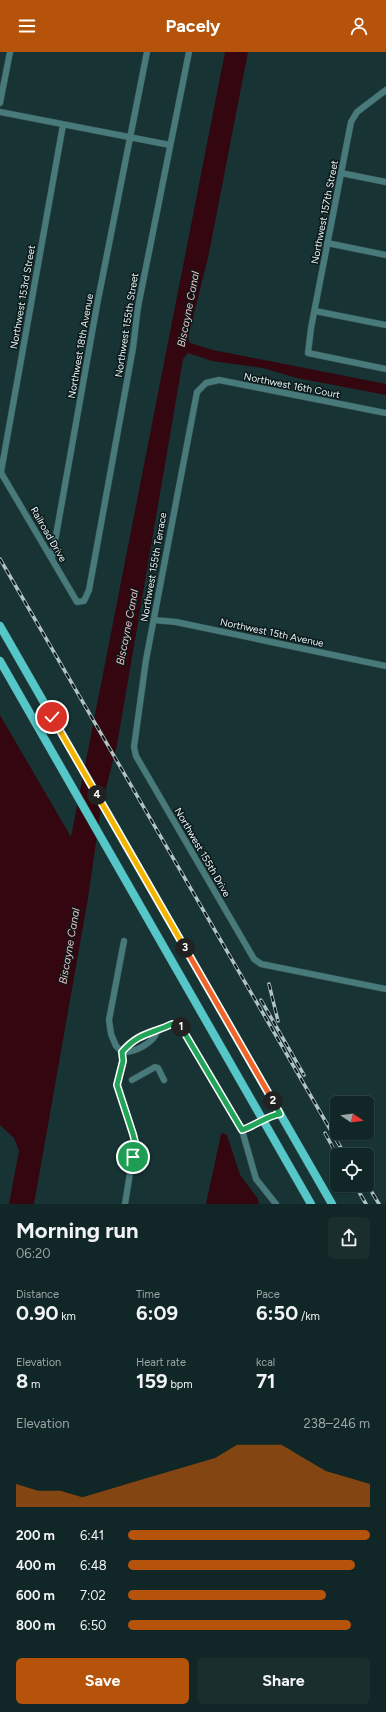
<!DOCTYPE html>
<html lang="en">
<head>
<meta charset="utf-8">
<style>
  :root { --surface:#112626; --page:#1a2e2e; --text:#f1f3f6; --muted:#9ca5a7; --line:#304343; --accent:#b45309 }
  body { margin:0; font-family:Figtree,sans-serif; background:var(--page); color:var(--text); height:100vh; display:flex; flex-direction:column; font-size:15px; white-space:nowrap }
  * { box-sizing:border-box; margin:0 }
  p { font-size:13px; color:var(--muted) }
  .icon { flex:none; width:22px; height:22px; fill:none; stroke:currentColor; stroke-width:2; stroke-linecap:round; stroke-linejoin:round }
  .map { position:relative; height:1152px; overflow:hidden }
  .drawer { display:flex; flex-direction:column; background:var(--surface); flex:1 }
  .drawer>* { flex:none }
  .needle { width:26px; rotate:103deg }
  .buttons { position:absolute; left:330px; top:1044px; display:grid; gap:8px }
  .buttons a { display:grid; place-items:center; width:44px; height:44px; border-radius:6px; background:var(--surface); box-shadow:0 1px 3px #0004,0 0 0 1px var(--line); font-size:20px }
  .pin { position:absolute; display:grid; place-items:center; width:34px; height:34px; color:#fff; margin:-17px; border:2px solid #fff; border-radius:50%; box-shadow:0 1px 4px #0007 }
  .km { position:absolute; width:20px; height:20px; margin:-10px; border-radius:50%; background:#222; color:#fff; font-size:11px; line-height:20px; text-align:center }
  .round { display:grid; place-items:center; flex:none; width:42px; height:42px; border-radius:6px; background:var(--page) }
  .headline { display:flex; align-items:center; justify-content:space-between; height:68px; padding:0 16px }
  h1 { font-size:22px; font-weight:700; line-height:30px }
  .metrics { display:grid; grid-template-columns:repeat(3,1fr); gap:6px; height:68px; padding:4px 16px }
  .metrics div { display:grid; align-content:center }
  .metrics b { font-size:20px; font-weight:700 }
  .metrics small { font-size:11px; font-weight:400 }
  .metrics p { font-size:11px }
  .chart { height:112px; padding:8px 16px }
  .chart p { display:flex; justify-content:space-between }
  .chart svg { width:100%; height:72px; margin-top:4px; fill:var(--accent); opacity:.7 }
  .action { display:flex; gap:8px; margin-top:auto; padding:8px 16px }
  .action a { flex:1; height:46px; border-radius:6px; background:var(--accent); color:#fff; font-size:16px; font-weight:700; line-height:46px; text-align:center }
  .action a+a { background:var(--page); color:var(--text) }
  ul { padding:0 16px; list-style:none; font-size:13px }
  li { display:grid; grid-template-columns:64px 48px 1fr; align-items:center; height:30px }
  li i { height:10px; border-radius:5px; background:var(--accent) }
  header { display:flex; justify-content:space-between; align-items:center; height:52px; padding:0 16px; background:var(--accent); color:#fff; font-size:18px; font-weight:700 }
  .map>svg:first-child { display:block }
</style>
</head>
<body>
<header><svg class="icon" aria-label="menu" viewBox="0 0 24 24"><path d="M4 6h16M4 12h16M4 18h16"/></svg>Pacely<svg class="icon" aria-label="person" viewBox="0 0 24 24"><circle cx="12" cy="8" r="4"/><path d="M4 21q1-7 8-7t8 7"/></svg></header>
<div class="map">
<svg width="386" height="1152" viewBox="0 0 386 1152">
  <rect width="100%" height="100%" fill="#173333"/>
  <g fill="#340610">
    <path d="M 225,0 L 248,0 L 208,206 L 188,285 L 190,291 L 213,298 L 386,332 L 386,343 L 297,326 L 263,316 L 212,309 L 188,301 L 183,307 L 117,693 L 101,756 L 88,846 L 34,1152 L 9,1152 L 19,1099 L 14,1086 L 0,1073 L 0,663 L 71,785 Z"/>
    <path d="M 223,1081 L 227,1083 L 240,1123 L 258,1147 L 259,1152 L 206,1152 L 221,1082 Z"/>
  </g>
  <g fill="none" stroke-linecap="round" stroke-linejoin="round">
    <defs>
      <g id="minor">
        <path d="M 386,38 L 357,60 L 351,70 L 311,276 L 308,301 L 386,317"/>
        <path d="M 0,51 L 10,0"/>
        <path d="M 0,60 L 170,93"/>
        <path d="M 341,121 L 386,130"/>
        <path d="M 327,191 L 386,203"/>
        <path d="M 315,259 L 386,273"/>
        <path d="M 386,361 L 219,328 L 206,331 L 197,340 L 146,608 L 134,695 L 136,704 L 254,907 L 261,912 L 386,937"/>
        <path d="M 0,419 L 77,550 L 84,549 L 89,538 L 133,296 L 138,255 L 189,0"/>
        <path d="M 1,420 L 63,73"/>
        <path d="M 52,506 L 97,253 L 147,0"/>
        <path d="M 154,568 L 176,570 L 386,614"/>
        <path d="M 124,889 L 109,968 L 111,982 L 116,994 L 122,1000 L 123,1009 L 117,1033 L 135,1090 L 125,1152"/>
        <path d="M 122,1000 C 130,990 138,985 150,980 C 154,978 156,979 160,978 C 170,974 173,970 183,977 L 242,1078 L 256,1127 L 276,1152"/>
        <path d="M 122,1000 C 134,1001 154,991 157,979"/>
        <path d="M 132,1028 L 155,1015 L 158,1016 L 164,1028"/>
        <path d="M 242,1078 C 253,1074 270,1062 280,1062"/>
      </g>
      <g id="major">
        <path d="M 0,574 L 332,1152"/>
        <path d="M 0,609 L 311,1152"/>
      </g>
    </defs>
    <use href="#minor" stroke="#344e4e" stroke-width="7"/>
    <use href="#major" stroke="#344e4e" stroke-width="9"/>
    <use href="#minor" stroke="#487a7b" stroke-width="6"/>
    <use href="#major" stroke="#55c7c8" stroke-width="8"/>
    <defs>
      <g id="rail">
        <path d="M 0,507 L 345,1103"/>
        <path d="M 269,932 L 278,969"/>
        <path d="M 261,948 L 304,1023"/>
        <path d="M 325,1081 L 337,1103"/>
        <path d="M 367,1132 L 379,1152"/>
        <path d="M 355,1133 L 366,1152"/>
      </g>
    </defs>
    <use href="#rail" stroke="#b0c3c3" stroke-width="3.5"/>
    <use href="#rail" stroke="#0c1819" stroke-width="2" stroke-dasharray="6" stroke-linecap="butt"/>
  </g>
  <g fill="none" stroke-linecap="round" stroke-linejoin="round">
    <defs>
      <path id="split-1" d="M 133,1105 L 135,1090 L 133,1082 L 117,1033 L 123,1009 L 122,1000 C 138,981 151,982 172,972 L 181,975"/>
      <path id="split-2" d="M 181,975 L 242,1078 C 254,1074 269,1063 280,1062 L 273,1049"/>
      <path id="split-3" d="M 185,896 L 273,1049"/>
      <path id="split-4" d="M 97,743 L 185,896"/>
      <path id="split-5" d="M 52,665 L 97,743"/>
    </defs>
    <use href="#split-1" stroke="#fff" stroke-width="8"/>
    <use href="#split-2" stroke="#fff" stroke-width="8"/>
    <use href="#split-3" stroke="#fff" stroke-width="8"/>
    <use href="#split-4" stroke="#fff" stroke-width="8"/>
    <use href="#split-5" stroke="#fff" stroke-width="8"/>
    <use href="#split-1" stroke="#22a559" stroke-width="5"/>
    <use href="#split-2" stroke="#22a559" stroke-width="5"/>
    <use href="#split-3" stroke="#f0652b" stroke-width="5"/>
    <use href="#split-4" stroke="#f5b400" stroke-width="5"/>
    <use href="#split-5" stroke="#f5b400" stroke-width="5"/>
  </g>
  <g text-anchor="middle" stroke-width="3" stroke-linejoin="round" paint-order="stroke">
    <g font-size="10" fill="#e4f4f4" stroke="#0c1819">
      <text transform="translate(324 160) rotate(-79)" y="4">Northwest 157th Street</text>
      <text transform="translate(22 245) rotate(-80)" y="4">Northwest 153rd Street</text>
      <text transform="translate(126 273) rotate(-81)" y="4">Northwest 155th Street</text>
      <text transform="translate(80 294) rotate(-80)" y="4">Northwest 18th Avenue</text>
      <text transform="translate(292 333) rotate(11)" y="4">Northwest 16th Court</text>
      <text transform="translate(49 482) rotate(60)" y="4">Railroad Drive</text>
      <text transform="translate(153 515) rotate(-80)" y="4">Northwest 155th Terrace</text>
      <text transform="translate(272 580) rotate(12)" y="4">Northwest 15th Avenue</text>
      <text transform="translate(203 800) rotate(60)" y="4">Northwest 155th Drive</text>
    </g>
    <g font-size="11" font-style="italic" fill="#f3bfc4" stroke="#0c1819">
      <text transform="translate(188 257) rotate(-79)" y="4">Biscayne Canal</text>
      <text transform="translate(127 575) rotate(-79)" y="4">Biscayne Canal</text>
      <text transform="translate(69 894) rotate(-80)" y="4">Biscayne Canal</text>
    </g>
  </g>
</svg>
<div class="buttons">
<a><svg class="needle" viewBox="-14 -14 28 28"><path d="M0-13l5 13h-10z" fill="#e53935"/><path d="M0 13l5-13h-10z" fill="#9ca5a7"/></svg></a>
<a><svg class="icon" aria-label="locate" viewBox="0 0 24 24"><circle cx="12" cy="12" r="6"/><path d="M12 2v4M12 18v4M2 12h4M18 12h4"/></svg></a>
</div>
<div class="pin" style="left:133px;top:1105px;background:#1e9e55"><svg class="icon" aria-label="arrive" viewBox="0 0 24 24"><path d="M6 21V4h12l-3 4 3 4H6"/></svg></div>
<div class="pin" style="left:52px;top:665px;background:#d93025"><svg class="icon" aria-label="check" viewBox="0 0 24 24"><path d="M5 12l5 5 9-10"/></svg></div>
<b class="km" style="left:181px;top:975px">1</b>
<b class="km" style="left:273px;top:1049px">2</b>
<b class="km" style="left:185px;top:896px">3</b>
<b class="km" style="left:97px;top:743px">4</b>
</div>
<section class="drawer">
<div class="headline"><div><h1>Morning run</h1><p>06:20</p></div><a class="round"><svg class="icon" aria-label="share" viewBox="0 0 24 24"><path d="M12 15V3M7 8l5-5 5 5M5 13v7h14v-7"/></svg></a></div>
<div class="metrics">
<div><p>Distance</p><b>0.90<small> km</small></b></div>
<div><p>Time</p><b>6:09</b></div>
<div><p>Pace</p><b>6:50<small> /km</small></b></div>
</div>
<div class="metrics">
<div><p>Elevation</p><b>8<small> m</small></b></div>
<div><p>Heart rate</p><b>159<small> bpm</small></b></div>
<div><p>kcal</p><b>71</b></div>
</div>
<div class="chart"><p><span>Elevation</span>238–246 m</p>
<svg viewBox="0 0 160 44" preserveAspectRatio="none"><path d="M0 44V30L10 34L20 34L30 38L40 34L50 30L60 26L70 22L80 18L90 14L100 6L110 6L120 6L130 14L140 22L150 26L160 30V44z"/></svg>
</div>
<ul>
<li><b>200 m</b>6:41<i style="width:100%"></i></li>
<li><b>400 m</b>6:48<i style="width:94%"></i></li>
<li><b>600 m</b>7:02<i style="width:82%"></i></li>
<li><b>800 m</b>6:50<i style="width:92%"></i></li>
</ul>
<div class="action"><a>Save</a><a>Share</a></div>
</section>
</body>
</html>
